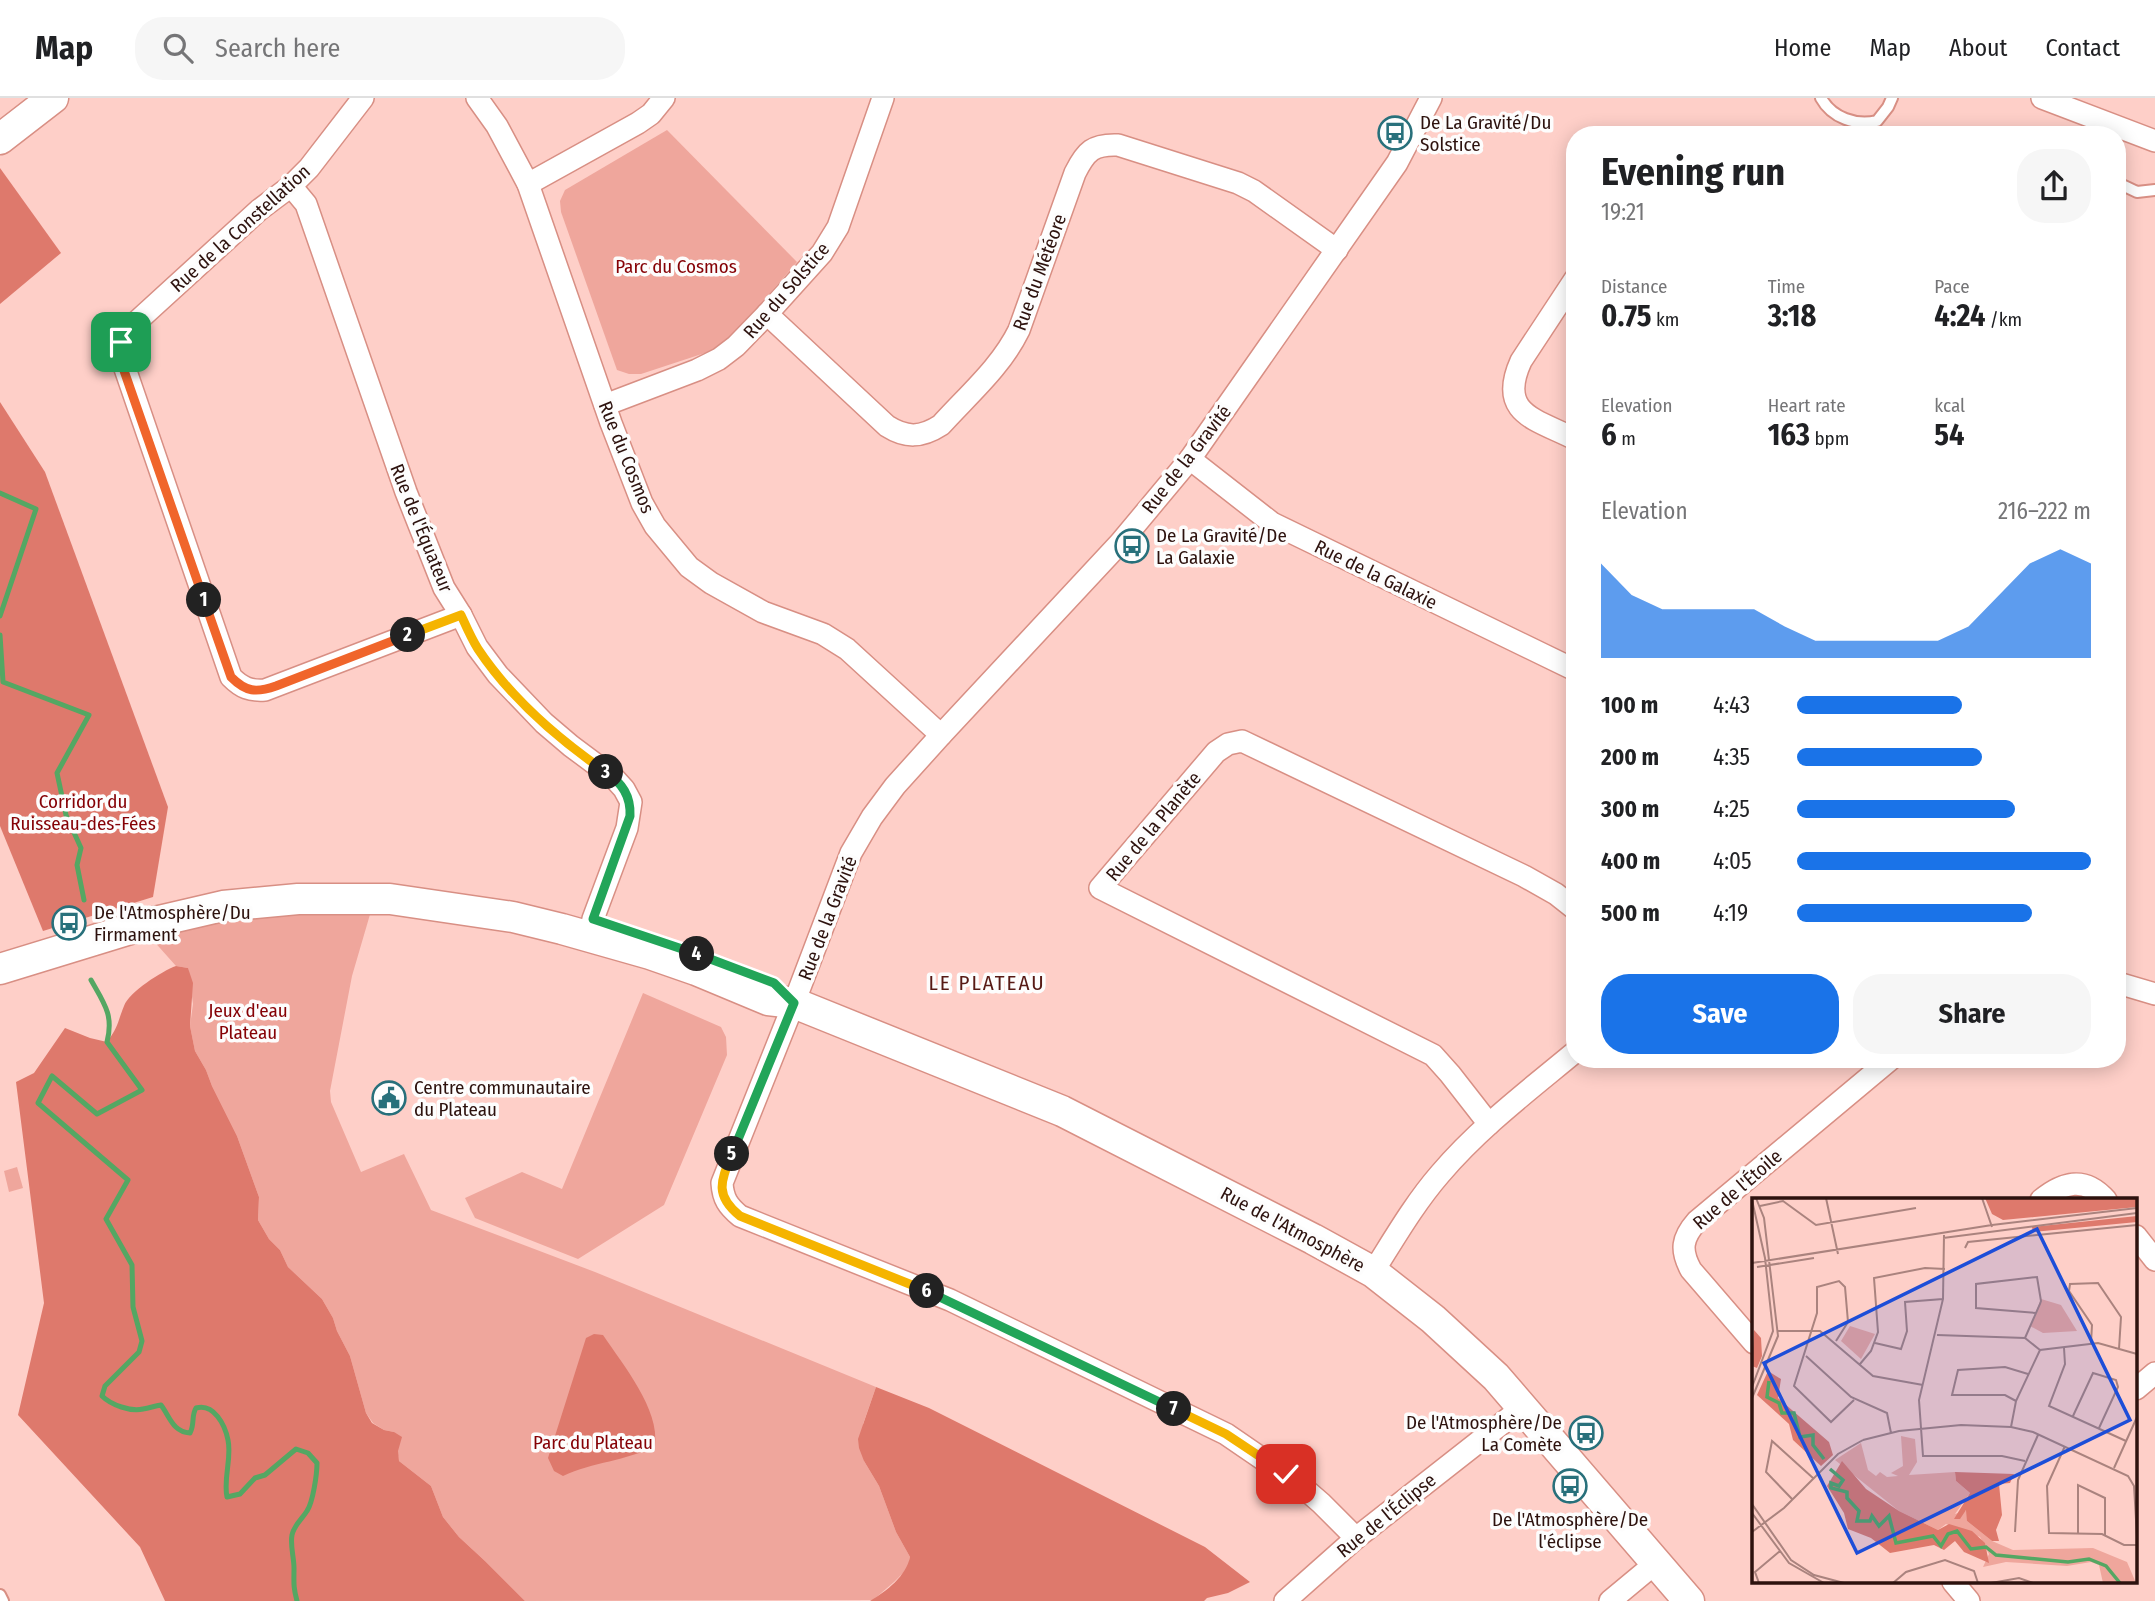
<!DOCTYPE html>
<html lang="en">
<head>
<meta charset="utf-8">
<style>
  :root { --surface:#fff; --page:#f6f6f6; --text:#202124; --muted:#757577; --line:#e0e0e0; --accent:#1a73e8 }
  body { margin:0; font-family:"Fira Sans Condensed",sans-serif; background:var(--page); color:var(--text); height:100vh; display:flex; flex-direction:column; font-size:26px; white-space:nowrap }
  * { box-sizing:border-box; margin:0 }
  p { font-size:23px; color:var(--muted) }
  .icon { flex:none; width:38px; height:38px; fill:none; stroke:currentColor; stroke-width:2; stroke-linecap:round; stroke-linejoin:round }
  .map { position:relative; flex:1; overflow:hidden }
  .details { position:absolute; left:1566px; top:28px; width:560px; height:942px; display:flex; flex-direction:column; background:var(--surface); border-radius:28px; box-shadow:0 4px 18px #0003 }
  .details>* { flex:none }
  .pin { position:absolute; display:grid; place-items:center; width:60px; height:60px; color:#fff; margin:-30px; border-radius:14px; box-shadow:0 4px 10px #0006 }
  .km { position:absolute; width:35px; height:35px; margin:-18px; border-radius:50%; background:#222; color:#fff; font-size:19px; line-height:35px; text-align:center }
  .round { display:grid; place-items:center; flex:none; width:74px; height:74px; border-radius:28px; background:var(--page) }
  .head { display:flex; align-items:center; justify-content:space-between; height:119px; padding:0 35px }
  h1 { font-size:38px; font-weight:700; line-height:52px }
  .stats { display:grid; grid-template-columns:repeat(3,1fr); gap:10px; height:119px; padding:7px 35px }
  .stats div { display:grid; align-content:center }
  .stats b { font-size:30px; font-weight:700 }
  .stats small { font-size:19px; font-weight:400 }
  .stats p { font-size:19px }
  .chart { height:196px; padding:14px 35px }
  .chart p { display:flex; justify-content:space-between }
  .chart svg { width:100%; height:126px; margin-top:7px; fill:var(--accent); opacity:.7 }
  .action { display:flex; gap:14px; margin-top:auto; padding:14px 35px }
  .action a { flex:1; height:80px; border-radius:28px; background:var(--accent); color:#fff; font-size:28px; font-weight:700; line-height:80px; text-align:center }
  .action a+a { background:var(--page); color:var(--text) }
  ul { padding:0 35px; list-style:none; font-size:23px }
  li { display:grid; grid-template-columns:112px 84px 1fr; align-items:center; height:52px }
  li i { height:18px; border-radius:9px; background:var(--accent) }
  header { display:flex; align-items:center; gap:42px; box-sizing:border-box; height:98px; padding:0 35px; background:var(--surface); border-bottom:2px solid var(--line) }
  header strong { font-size:33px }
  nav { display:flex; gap:38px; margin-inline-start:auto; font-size:24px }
  .search { width:490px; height:63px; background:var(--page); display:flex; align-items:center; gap:18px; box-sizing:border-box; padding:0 24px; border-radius:28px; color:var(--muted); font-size:26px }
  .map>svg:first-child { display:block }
</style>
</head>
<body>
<header>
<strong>Map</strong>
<div class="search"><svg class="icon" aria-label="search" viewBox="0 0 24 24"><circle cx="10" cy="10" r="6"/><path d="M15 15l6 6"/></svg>Search here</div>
<nav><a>Home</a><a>Map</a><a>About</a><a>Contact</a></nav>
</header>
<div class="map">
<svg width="2155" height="1503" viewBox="0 0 2155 1503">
  <rect width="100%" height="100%" fill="#fecfc8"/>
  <g fill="#efa69c">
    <path d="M 667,32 L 797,164 L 737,233 L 714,252 L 641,276 L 629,276 L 617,272 L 561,114 L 560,103 L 565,92 Z"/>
    <path d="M 371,813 L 352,878 L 330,993 L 331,1004 L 361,1074 L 404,1056 L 431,1112 L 595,1174 L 876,1289 L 863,1326 L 864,1363 L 879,1388 L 896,1434 L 910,1459 L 908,1470 L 894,1484 L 873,1502 L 525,1503 L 485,1463 L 459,1439 L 443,1419 L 431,1388 L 399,1363 L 394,1334 L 384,1332 L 373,1325 L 366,1315 L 350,1258 L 337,1233 L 333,1220 L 322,1201 L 288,1169 L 280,1152 L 269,1141 L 258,1122 L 259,1099 L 237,1038 L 212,988 L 206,972 L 195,953 L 190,928 L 193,906 L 188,870 L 176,868 L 151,840 L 260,815 Z"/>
    <path d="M 643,895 L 721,929 L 726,939 L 727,957 L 664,1107 L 578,1161 L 475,1120 L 465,1100 L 522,1074 L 562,1091 Z"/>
    <path d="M 17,1069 L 23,1090 L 9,1094 L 4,1073 Z"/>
  </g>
  <g fill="#de796c">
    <path d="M 0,70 L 61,155 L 0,206 Z"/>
    <path d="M 0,304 L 45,374 L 168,709 L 153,799 L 43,833 L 0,728 Z"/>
    <path d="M 176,868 L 188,870 L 193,885 L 190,928 L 195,953 L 206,972 L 212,988 L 237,1038 L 259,1099 L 258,1122 L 269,1141 L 280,1152 L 288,1169 L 322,1201 L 333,1220 L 337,1233 L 350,1258 L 366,1315 L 372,1325 L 384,1332 L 394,1334 L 402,1339 L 398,1353 L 399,1363 L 431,1388 L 443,1419 L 459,1439 L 485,1463 L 525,1503 L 165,1503 L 140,1449 L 18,1317 L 44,1205 L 16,984 L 34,975 L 65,930 L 90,940 L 107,944 C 119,928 117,925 124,908 C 129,894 162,873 176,868 Z"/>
    <path d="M 594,1236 L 603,1237 C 623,1267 660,1311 655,1348 C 626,1363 593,1364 563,1378 L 554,1373 L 548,1360 L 586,1240 Z"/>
    <path d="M 876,1289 L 929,1310 L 1205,1449 L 1250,1484 L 1228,1495 L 1207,1500 L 1204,1503 L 870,1503 C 887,1493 906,1478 910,1459 L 896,1434 L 879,1388 L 864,1363 L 859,1350 L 858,1341 Z"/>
  </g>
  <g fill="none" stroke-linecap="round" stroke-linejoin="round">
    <g stroke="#54a763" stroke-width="5">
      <path d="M 0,395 L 36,411 L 0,518"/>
      <path d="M 0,537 L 3,584 L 89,617 L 57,675 L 66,717 L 81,750 L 77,767 L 84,802"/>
      <path d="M 91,882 C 104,905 114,917 107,944 L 142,992 L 97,1016 L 52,978 L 38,1005 L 128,1082 L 106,1121 L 132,1167 L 133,1209 L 142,1243 L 139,1254 L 105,1288 L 102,1298 C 111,1307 131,1314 143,1311 C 150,1310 154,1308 161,1307 C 170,1319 173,1334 190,1335 C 195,1326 191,1318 196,1310 C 214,1305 225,1327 228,1342 C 232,1361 223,1380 227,1399 L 240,1396 L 255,1380 L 265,1377 L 296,1351 L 308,1355 L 317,1365 C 317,1376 313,1404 307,1413 C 302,1421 294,1427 292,1437 C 290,1448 294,1459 294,1470 C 294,1485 293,1488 297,1503"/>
    </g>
    <defs>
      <g id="lane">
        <path d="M 1821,0 C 1832,20 1856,28 1877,23 L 1888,9 L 1892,0"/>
        <path d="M 2118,85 L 2137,94 L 2155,92"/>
        <path d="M 0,1497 L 3,1503"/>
      </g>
      <g id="street">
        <path d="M 363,0 L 309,70 L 291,88 L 259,112 L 133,227 L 121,244 L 119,253 L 231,579 C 242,590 250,593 265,592 L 461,517"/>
        <path d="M 477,0 L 497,28 L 528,86 L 611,325 L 642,405 L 655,428 L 689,469 L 711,485 L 763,514 L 823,536 L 847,551 L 941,637"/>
        <path d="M 2042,0 L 2155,43"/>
        <path d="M 528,86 L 638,25 L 651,16 L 664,0"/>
        <path d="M 291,88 L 306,106 L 406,394 L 444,490 L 461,517 L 477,549 L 498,577 L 544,625 L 571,648 L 614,680 L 624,691 L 631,704 L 627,730 L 593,821 L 589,839"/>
        <path d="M 1575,181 L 1521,263 C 1497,316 1536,321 1575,341"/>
        <path d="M 767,216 L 887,328 C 906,340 921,340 941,327 C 968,297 1001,269 1019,232 L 1075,75 C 1086,53 1093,46 1118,47 L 1238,85 L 1254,93 L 1337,152"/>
        <path d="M 605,307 L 697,272 L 719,261 L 736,248 L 767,216 L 822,155 L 838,129 L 883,0"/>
        <path d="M 1190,361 L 1272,425 L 1575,572"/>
        <path d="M 2118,885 L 2155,896"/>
        <path d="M 1489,1026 L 1450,976 L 1433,957 L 1100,790 L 1216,654 L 1228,646 L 1242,643 L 1524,778 L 1556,796 L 1575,811"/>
        <path d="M 2041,1102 C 2063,1084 2085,1078 2106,1102"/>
        <path d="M 2136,1138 L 2155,1162"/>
        <path d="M 1373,1174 C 1394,1141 1414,1106 1440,1076 C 1479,1030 1528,993 1575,954"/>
        <path d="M 1754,1245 L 1691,1172 C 1680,1152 1682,1140 1697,1123 L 1891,961"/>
        <path d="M 2136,1291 L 2155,1275"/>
        <path d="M 1356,1440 L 1321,1405 L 1299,1386 L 1226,1336 L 950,1202 L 740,1118 C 728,1108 723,1101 722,1085 L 794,905 L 851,755 L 872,719 L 895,688 L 941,637 L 1120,445 L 1190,361 L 1397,65 L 1431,0"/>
        <path d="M 1953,1484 L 1969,1503"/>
        <path d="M 1285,1503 L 1356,1440 L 1523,1309"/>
        <path d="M 1610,1503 L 1657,1464"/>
      </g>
      <g id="secondary">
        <path d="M 0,41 L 53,0"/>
        <path d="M 0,871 L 150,825 L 223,808 L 298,801 L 390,801 L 513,819 L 562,831 L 650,856 L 696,872 L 768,902 L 794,905 L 1062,1013 L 1313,1141 L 1373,1174 L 1433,1221 L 1496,1279 L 1689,1503"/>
      </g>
    </defs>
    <use href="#lane" stroke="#d88f84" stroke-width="14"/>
    <use href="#street" stroke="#d88f84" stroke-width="24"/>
    <use href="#secondary" stroke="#d88f84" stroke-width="33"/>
    <use href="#lane" stroke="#fff" stroke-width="10"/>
    <use href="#street" stroke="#fff" stroke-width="21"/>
    <use href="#secondary" stroke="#fff" stroke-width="30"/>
  </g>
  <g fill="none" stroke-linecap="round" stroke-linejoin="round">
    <defs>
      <path id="split-1" d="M 121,244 L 119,253 L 121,264 L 204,502"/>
      <path id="split-2" d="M 204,502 L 231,579 C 246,594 256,595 276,588 L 408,537"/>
      <path id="split-3" d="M 408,537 L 461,517 C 466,528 471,540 478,551 C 510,599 558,641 606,674"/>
      <path id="split-4" d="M 606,674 C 622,685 631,698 630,718 L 593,821 L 697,856"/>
      <path id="split-5" d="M 697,856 L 774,885 L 794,905 L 732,1056"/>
      <path id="split-6" d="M 732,1056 C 721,1083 714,1097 740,1118 L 927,1193"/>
      <path id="split-7" d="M 927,1193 L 1174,1311"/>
      <path id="split-8" d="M 1174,1311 L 1226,1336 L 1286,1376"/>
    </defs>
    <use href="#split-1" stroke="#fff" stroke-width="14"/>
    <use href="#split-2" stroke="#fff" stroke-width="14"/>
    <use href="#split-3" stroke="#fff" stroke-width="14"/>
    <use href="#split-4" stroke="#fff" stroke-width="14"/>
    <use href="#split-5" stroke="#fff" stroke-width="14"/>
    <use href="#split-6" stroke="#fff" stroke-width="14"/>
    <use href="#split-7" stroke="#fff" stroke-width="14"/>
    <use href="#split-8" stroke="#fff" stroke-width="14"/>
    <use href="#split-1" stroke="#f0652b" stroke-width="9"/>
    <use href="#split-2" stroke="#f0652b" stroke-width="9"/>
    <use href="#split-3" stroke="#f5b400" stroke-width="9"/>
    <use href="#split-4" stroke="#22a559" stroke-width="9"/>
    <use href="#split-5" stroke="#22a559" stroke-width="9"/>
    <use href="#split-6" stroke="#f5b400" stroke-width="9"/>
    <use href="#split-7" stroke="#22a559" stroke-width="9"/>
    <use href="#split-8" stroke="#f5b400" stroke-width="9"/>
  </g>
  <defs>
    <symbol id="bus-ring" viewBox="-11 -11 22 22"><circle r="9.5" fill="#fdfdfd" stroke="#28707b" stroke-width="1.5"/><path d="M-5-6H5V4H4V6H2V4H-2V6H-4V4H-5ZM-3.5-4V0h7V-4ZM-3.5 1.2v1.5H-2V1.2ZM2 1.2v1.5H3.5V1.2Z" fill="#28707b"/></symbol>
    <symbol id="civic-ring" viewBox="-11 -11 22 22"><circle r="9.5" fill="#fdfdfd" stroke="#28707b" stroke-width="1.5"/><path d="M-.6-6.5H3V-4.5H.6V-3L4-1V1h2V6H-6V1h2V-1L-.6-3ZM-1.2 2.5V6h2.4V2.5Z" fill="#28707b"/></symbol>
  </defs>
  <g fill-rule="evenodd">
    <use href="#bus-ring" x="1376" y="16" width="38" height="38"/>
    <use href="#bus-ring" x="1113" y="429" width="38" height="38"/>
    <use href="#bus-ring" x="50" y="806" width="38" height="38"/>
    <use href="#civic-ring" x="370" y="981" width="38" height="38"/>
    <use href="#bus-ring" x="1567" y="1316" width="38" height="38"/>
    <use href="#bus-ring" x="1551" y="1369" width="38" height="38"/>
  </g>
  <g text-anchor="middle" stroke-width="7" stroke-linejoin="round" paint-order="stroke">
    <g font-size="19" fill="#2d120e" stroke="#fdfdfd" text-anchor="start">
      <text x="1420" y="31">De La Gravité/Du<tspan x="1420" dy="22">Solstice</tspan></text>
      <text x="1156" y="444">De La Gravité/De<tspan x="1156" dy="22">La Galaxie</tspan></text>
      <text x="94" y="821">De l'Atmosphère/Du<tspan x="94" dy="22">Firmament</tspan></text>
      <text x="414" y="996">Centre communautaire<tspan x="414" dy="22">du Plateau</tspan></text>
      <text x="1562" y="1331" text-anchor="end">De l'Atmosphère/De<tspan x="1562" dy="22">La Comète</tspan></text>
      <text x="1570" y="1428" text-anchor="middle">De l'Atmosphère/De<tspan x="1570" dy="22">l'éclipse</tspan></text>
    </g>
    <g font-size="19" fill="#2d120e" stroke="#fdfdfd">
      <text transform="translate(240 130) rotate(-42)" y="7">Rue de la Constellation</text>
      <text transform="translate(1039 174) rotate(-70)" y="7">Rue du Météore</text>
      <text transform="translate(786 192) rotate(-49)" y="7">Rue du Solstice</text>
      <text transform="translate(627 359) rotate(68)" y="7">Rue du Cosmos</text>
      <text transform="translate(1186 361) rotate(-52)" y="7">Rue de la Gravité</text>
      <text transform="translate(422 430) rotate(68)" y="7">Rue de l'Équateur</text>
      <text transform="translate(1376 476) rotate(26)" y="7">Rue de la Galaxie</text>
      <text transform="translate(1153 728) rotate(-50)" y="7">Rue de la Planète</text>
      <text transform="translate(827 820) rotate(-69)" y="7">Rue de la Gravité</text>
      <text transform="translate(1737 1091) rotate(-41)" y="7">Rue de l'Étoile</text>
      <text transform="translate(1293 1131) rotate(28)" y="7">Rue de l'Atmosphère</text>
      <text transform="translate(1386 1417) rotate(-39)" y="7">Rue de l'Éclipse</text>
    </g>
    <g font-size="19" fill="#850105" stroke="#fdfdfd">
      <text x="676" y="175">Parc du Cosmos</text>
      <text x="83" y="710">Corridor du<tspan x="83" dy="22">Ruisseau-des-Fées</tspan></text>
      <text x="248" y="919">Jeux d'eau<tspan x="248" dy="22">Plateau</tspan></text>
      <text x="593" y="1351">Parc du Plateau</text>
    </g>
    <g font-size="21" letter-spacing="2" fill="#571a15" stroke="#fdfdfd">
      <text x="987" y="892">LE PLATEAU</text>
    </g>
  </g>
  <g transform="translate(1752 1100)">
    <rect width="385" height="385" fill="#fecfc8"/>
    <path d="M 289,101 L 309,107 L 325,133 L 291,135 L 278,128 ZM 98,128 L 123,136 L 109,161 L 89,143 ZM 149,238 L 163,241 L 165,264 L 157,277 L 203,274 L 204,283 L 218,295 L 203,316 L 215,312 L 215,323 L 240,343 L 261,352 L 341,350 L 375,364 L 384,385 L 351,385 L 347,367 L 339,364 L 315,368 L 254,364 L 231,369 L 237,356 L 228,339 L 194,326 L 186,332 L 147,313 L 83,262 L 109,245 L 116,272 L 124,278 L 128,274 L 135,279 L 146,278 L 139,275 L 151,268 Z" fill="#efa69c"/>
    <path d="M 233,0 L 385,0 L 385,9 L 251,22 L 240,16 ZM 385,18 L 385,24 L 281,34 L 280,29 ZM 2,132 L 9,140 L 10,158 L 5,170 L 0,168 ZM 16,173 L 29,181 L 26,200 L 77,244 L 81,257 L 69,268 L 41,242 L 37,226 L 5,197 ZM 90,263 L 114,291 L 147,313 L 186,332 L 197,326 L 220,333 L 233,345 L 237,365 L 212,354 L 203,343 L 192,352 L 182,347 L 138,355 L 119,340 L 96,331 L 92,315 L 75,288 ZM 203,274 L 262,276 L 258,285 L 247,286 L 250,317 L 244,332 L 247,343 L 240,343 L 215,323 L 214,312 L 208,321 L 202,321 L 218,295 L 204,283 Z" fill="#de796c"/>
    <path fill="none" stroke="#54a763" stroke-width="3.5" d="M 17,183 L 15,199 L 27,205 L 30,215 L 42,215 L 48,239 L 61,237 L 61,247 L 72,261M 78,271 L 91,282 L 87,288 L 79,285 L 79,290 L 95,294 L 95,300 L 107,313 L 105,323 L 118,323 L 120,318 L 127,328 L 137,318 L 144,345 L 181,338 L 189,348 L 196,336 L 205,333 L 219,351 L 234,349 L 244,357 L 316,364 L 337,361 L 354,368 L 368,385"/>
    <path fill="none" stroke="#aa837e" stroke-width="2" d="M 74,0 L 86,56M 230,0 L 240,29M 0,2 L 13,60 L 21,133 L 0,189M 8,8 L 31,3 L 64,27 L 164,10M 192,37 L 191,101 L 167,202 L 171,258 L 250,258 L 273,263M 191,40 L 385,15M 213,50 L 216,44 L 385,27M 0,65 L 240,27 L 385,10M 5,69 L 62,60M 26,133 L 68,133 L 121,178 L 171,187M 185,137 L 273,140 L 288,152M 273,140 L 288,106 L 289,103 L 285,79 L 224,86 L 224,110 L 284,115M 84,143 L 96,124 L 93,89 L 87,83 L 65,89 L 65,115 L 42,188 L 79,224 L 102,202M 123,145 L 149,151 L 155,133 L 153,104 L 191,101M 339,145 L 340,127 L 317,93 L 318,86 L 346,85 L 369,119 L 367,151M 312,150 L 313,166 L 297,208 L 374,243M 54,158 L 99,199 L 135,215 L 139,235M 108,166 L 119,153 L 126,134 L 122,80 L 173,70 L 193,71M 0,200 L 26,138 L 12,20 L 4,0M 264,203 L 253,197 L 200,197 L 206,172 L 253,169 L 276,176M 321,218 L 341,175 L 364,182 L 366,189 L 347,230M 259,229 L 264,203 L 288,152 L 346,145 L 385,156M 111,242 L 147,233 L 209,227 L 259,229 L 281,234 L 376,278 L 382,288 L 385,338M 313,248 L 295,288 L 297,335 L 350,336 L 372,347 L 385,347M 362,270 L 385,219M 41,302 L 14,274 L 20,243 L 61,280M 0,306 L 39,362 L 62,377 L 92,385M 0,315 L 37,365 L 72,385M 0,334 L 32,310 L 86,256 L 111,242M 263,334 L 266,282 L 286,237M 326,336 L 326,287 L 353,300 L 353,337M 7,385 L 3,374 L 28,353M 141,385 L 154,374 L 193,362 L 222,373 L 226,385M 239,385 L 267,380 L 281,385"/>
    <path fill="#1d4ed8" fill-opacity="0.15" stroke="#1d4ed8" stroke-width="3.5" d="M 285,31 L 378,222 L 105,355 L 12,165 Z"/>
    <rect width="385" height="385" fill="none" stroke="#2d120e" stroke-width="3.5"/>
  </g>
</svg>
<div class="pin" style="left:121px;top:244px;background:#1e9e55"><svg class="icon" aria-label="arrive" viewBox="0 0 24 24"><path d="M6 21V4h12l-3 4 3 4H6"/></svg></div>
<div class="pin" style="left:1286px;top:1376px;background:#d93025"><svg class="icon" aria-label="check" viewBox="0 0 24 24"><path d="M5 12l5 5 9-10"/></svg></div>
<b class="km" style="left:204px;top:502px">1</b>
<b class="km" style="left:408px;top:537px">2</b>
<b class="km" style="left:606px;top:674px">3</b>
<b class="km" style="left:697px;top:856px">4</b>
<b class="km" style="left:732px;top:1056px">5</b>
<b class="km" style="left:927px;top:1193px">6</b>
<b class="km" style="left:1174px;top:1311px">7</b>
<section class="details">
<div class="head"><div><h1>Evening run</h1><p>19:21</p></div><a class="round"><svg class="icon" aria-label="share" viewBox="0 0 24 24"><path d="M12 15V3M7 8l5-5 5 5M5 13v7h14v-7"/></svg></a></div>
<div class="stats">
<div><p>Distance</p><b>0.75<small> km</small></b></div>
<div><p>Time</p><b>3:18</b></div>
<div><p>Pace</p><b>4:24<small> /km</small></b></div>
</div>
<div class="stats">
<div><p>Elevation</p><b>6<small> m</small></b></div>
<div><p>Heart rate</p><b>163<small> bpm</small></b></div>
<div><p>kcal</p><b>54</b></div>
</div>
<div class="chart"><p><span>Elevation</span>216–222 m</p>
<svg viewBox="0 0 160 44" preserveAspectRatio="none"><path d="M0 44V11L10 22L20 27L30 27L40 27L50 27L60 33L70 38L80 38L90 38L100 38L110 38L120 33L130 22L140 11L150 6L160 11V44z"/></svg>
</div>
<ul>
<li><b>100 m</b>4:43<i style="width:56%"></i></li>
<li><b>200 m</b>4:35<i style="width:63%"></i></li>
<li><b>300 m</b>4:25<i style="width:74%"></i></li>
<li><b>400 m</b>4:05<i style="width:100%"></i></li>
<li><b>500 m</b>4:19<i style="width:80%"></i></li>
</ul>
<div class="action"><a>Save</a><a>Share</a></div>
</section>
</div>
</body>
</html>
